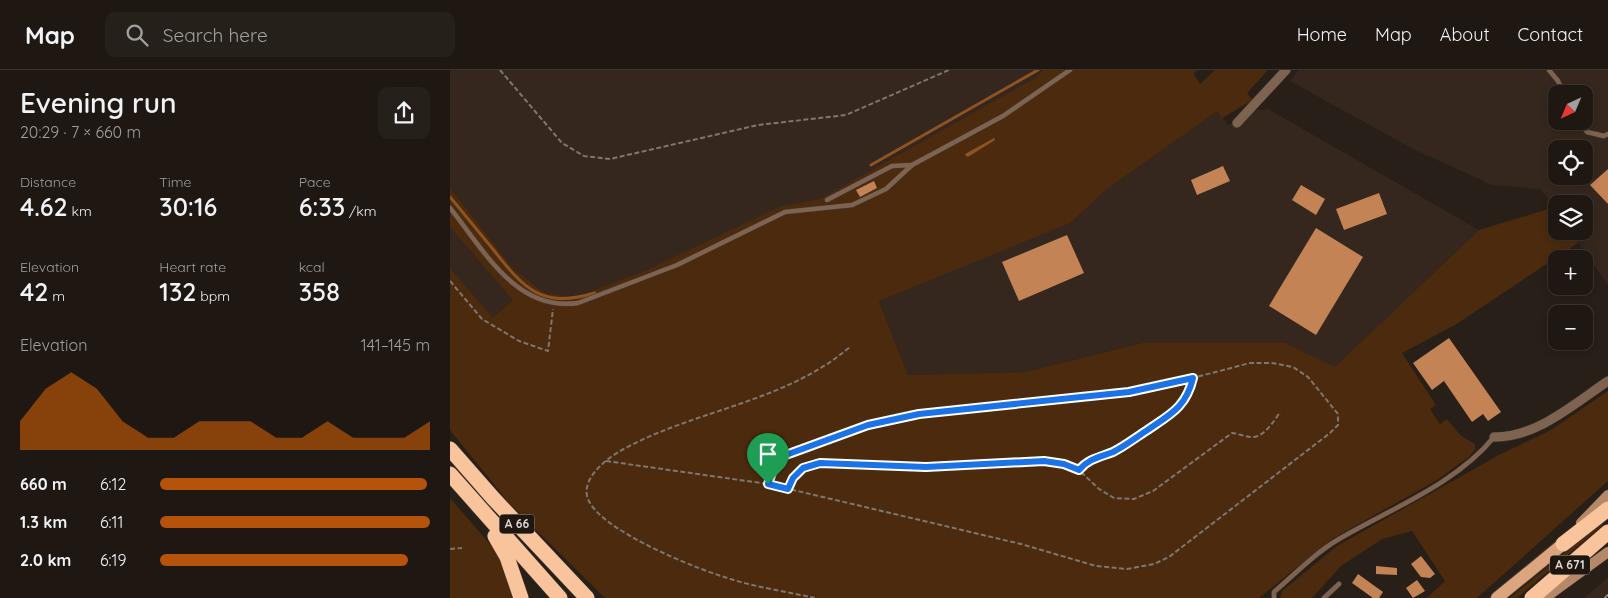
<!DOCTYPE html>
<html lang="en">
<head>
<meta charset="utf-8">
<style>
  :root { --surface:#1e1712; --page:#26201b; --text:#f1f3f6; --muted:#a19f9f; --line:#3c3632; --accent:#b45309 }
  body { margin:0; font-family:Quicksand,sans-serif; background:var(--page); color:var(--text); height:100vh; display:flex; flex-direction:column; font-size:19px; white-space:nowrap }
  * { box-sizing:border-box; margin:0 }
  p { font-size:16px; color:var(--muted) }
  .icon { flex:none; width:28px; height:28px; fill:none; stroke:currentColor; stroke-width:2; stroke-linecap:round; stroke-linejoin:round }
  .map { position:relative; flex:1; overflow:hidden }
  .side { display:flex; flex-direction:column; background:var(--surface); width:450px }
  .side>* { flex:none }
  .needle { width:32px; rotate:224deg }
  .fabs { position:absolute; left:1098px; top:15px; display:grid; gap:10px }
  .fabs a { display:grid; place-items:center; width:45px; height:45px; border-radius:10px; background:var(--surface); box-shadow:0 2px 8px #0003,0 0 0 1px var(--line); font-size:25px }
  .pin { position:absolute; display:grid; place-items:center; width:42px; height:42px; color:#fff; margin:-51px -21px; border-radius:50% 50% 50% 0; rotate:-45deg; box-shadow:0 0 5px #0007 }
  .pin .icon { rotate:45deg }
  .round { display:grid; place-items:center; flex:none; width:52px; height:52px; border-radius:10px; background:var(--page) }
  .head { display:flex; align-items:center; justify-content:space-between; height:85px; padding:0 20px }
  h1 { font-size:28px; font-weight:600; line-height:38px }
  .stats { display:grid; grid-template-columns:repeat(3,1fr); gap:8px; height:85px; padding:5px 20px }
  .stats div { display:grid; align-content:center }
  .stats b { font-size:25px; font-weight:600 }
  .stats small { font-size:14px; font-weight:400 }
  .stats p { font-size:14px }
  .chart { height:140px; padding:10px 20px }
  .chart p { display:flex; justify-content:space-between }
  .chart svg { width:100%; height:90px; margin-top:5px; fill:var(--accent); opacity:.7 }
  ul { padding:0 20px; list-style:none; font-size:16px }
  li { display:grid; grid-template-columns:80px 60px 1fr; align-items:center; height:38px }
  li i { height:12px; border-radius:6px; background:var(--accent) }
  header { display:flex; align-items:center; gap:30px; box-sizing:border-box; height:70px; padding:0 25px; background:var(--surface); border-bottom:1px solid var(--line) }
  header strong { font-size:24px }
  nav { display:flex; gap:28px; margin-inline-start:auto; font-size:18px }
  .search { width:350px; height:45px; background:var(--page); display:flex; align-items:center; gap:12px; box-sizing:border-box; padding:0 18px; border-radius:10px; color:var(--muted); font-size:19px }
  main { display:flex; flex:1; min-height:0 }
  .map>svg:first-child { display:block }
</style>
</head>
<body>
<header>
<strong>Map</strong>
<div class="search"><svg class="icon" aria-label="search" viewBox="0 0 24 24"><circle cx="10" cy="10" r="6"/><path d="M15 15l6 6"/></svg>Search here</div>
<nav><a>Home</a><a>Map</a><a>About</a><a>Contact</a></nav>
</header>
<main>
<section class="side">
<div class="head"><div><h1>Evening run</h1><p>20:29 · 7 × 660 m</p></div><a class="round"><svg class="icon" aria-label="share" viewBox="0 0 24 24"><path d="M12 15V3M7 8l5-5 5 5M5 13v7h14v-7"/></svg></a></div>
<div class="stats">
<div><p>Distance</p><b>4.62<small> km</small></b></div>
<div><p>Time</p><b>30:16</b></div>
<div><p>Pace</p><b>6:33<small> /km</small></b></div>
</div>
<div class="stats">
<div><p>Elevation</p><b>42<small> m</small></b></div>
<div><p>Heart rate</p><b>132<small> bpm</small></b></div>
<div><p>kcal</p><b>358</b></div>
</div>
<div class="chart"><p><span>Elevation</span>141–145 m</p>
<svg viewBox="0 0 160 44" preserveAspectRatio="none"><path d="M0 44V30L10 14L20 6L30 14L40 30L50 38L60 38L70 30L80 30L90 30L100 38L110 38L120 30L130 38L140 38L150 38L160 30V44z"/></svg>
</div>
<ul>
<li><b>660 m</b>6:12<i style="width:99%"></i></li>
<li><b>1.3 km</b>6:11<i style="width:100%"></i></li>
<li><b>2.0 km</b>6:19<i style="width:92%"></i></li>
</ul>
</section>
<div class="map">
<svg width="1158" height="528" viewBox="0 0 1158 528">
  <rect width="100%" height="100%" fill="#281f18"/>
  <g fill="#35271d" fill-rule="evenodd">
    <path d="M 0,0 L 747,0 L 743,4 L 778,55 L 806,40 L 818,39 L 1029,160 L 885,298 L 834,273 L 692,273 L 575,302 L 458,305 L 429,231 L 0,271 Z"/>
    <path d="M 849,0 L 1158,0 L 1158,215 L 1120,161 L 1134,161 L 1134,134 L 1106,134 L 1106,138 L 1090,119 L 1042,115 L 963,79 L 840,11 ZM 1106,24 L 1134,24 L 1134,51 L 1106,51 ZM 1106,79 L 1134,79 L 1134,106 L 1106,106 Z"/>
    <path d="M 1158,507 L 1158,528 L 1134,528 Z"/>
  </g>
  <g fill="#4c2a0e">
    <path d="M 593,0 L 747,0 L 743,3 L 750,14 L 765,0 L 818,0 L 797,23 L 803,30 L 772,48 L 767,41 L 658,118 L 620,153 L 429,231 L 458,305 L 575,302 L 692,273 L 835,273 L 885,297 L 1029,160 L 1105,137 L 1106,161 L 1120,161 L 1128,173 L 1005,255 L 952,283 L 986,335 L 980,339 L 990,354 L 997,349 L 1011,366 L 1025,374 L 1025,379 L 1020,386 L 987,410 L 882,469 L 809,528 L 155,528 L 59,433 L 0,360 L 0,198 L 43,248 L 63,230 L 0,157 L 0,118 L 64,200 L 95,223 L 123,228 L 197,200 L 329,137 L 370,129 L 587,7 Z"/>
    <path d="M 1158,321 L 1158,411 L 1027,528 L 977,528 L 995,511 L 962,461 L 932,469 L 891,496 L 862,528 L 830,528 L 832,521 L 887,476 L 1049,385 L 1101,360 Z"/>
    <path d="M 0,428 L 51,487 L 65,528 L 0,528 Z"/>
    <path d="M 1151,453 L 1153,455 L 1067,528 L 1060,528 Z"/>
  </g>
  <path fill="#8f5322" d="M 544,68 L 545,70 L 518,87 L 516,86 L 515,84 Z"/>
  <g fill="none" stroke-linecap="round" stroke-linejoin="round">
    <g stroke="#8f5322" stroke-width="3">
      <path d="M 421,95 L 588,0"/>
      <path d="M 0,127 C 14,144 28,161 42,178 C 74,219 91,239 145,223"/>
    </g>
  </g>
  <g fill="#c38354">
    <path d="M 773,96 L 780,111 L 747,125 L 741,110 Z"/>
    <path d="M 1158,99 L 1158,134 L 1140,115 Z"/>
    <path d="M 424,111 L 427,118 L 410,127 L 406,120 Z"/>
    <path d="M 851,115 L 875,129 L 866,145 L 842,130 Z"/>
    <path d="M 929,123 L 937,144 L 894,160 L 886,139 Z"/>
    <path d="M 866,158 L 913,187 L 866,265 L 819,236 Z"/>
    <path d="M 617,165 L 634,203 L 569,231 L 552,192 Z"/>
    <path d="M 999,268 L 1051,342 L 1038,351 L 1033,344 L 1022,352 L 994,311 L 982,320 L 963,293 Z"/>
    <path d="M 971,486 L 985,504 L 980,508 L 971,507 L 961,494 Z"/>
    <path d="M 926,496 L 947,498 L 947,505 L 926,504 Z"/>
    <path d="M 908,504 L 933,522 L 929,528 L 923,528 L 902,513 Z"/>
    <path d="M 967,510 L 975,521 L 963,528 L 956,518 Z"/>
  </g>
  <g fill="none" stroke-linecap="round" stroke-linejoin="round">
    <defs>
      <g id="service">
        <path d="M 1099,0 L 1108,11 L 1114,24"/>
        <path d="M 1129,51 L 1137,62 L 1154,66 L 1158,64"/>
        <path d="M 377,130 L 442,96 L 462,95"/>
        <path d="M 0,138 C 34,180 66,242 128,233 L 227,195 L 335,142 L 402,135 L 436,119 L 462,95 L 553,46 L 620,0"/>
        <path d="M 824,528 L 824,522 C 845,504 865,483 889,469 C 940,439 1006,414 1044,367"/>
        <path d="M 874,528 L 889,514"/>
      </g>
      <g id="minor">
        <path d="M 787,53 L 836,0"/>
        <path d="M 1044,367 C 1086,368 1125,333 1158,311"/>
      </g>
      <g id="secondary">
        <path d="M 1131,453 L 1158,425"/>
        <path d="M 1095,528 L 1158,482"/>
      </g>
      <path id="primary" d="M 1047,528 L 1113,474"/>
      <g id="motorway">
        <path d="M 0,379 L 43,428 L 137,528"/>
        <path d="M 0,404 L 110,528"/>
        <path d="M 45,466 L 57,487 L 71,528"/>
        <path d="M 1113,474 L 1158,439"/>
        <path d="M 1082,528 L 1158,462"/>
      </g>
    </defs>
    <use href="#service" stroke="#423932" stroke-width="5.5"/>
    <use href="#minor" stroke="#423932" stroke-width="10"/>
    <use href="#secondary" stroke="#423932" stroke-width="11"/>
    <use href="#primary" stroke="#423932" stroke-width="14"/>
    <use href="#motorway" stroke="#423932" stroke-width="16"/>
    <g stroke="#7e7670" stroke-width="2" stroke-dasharray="5 2.5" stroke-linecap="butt">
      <path d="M 50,0 L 112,73 L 134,86 L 160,89 L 308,55 L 396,45 L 499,0"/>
      <path d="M 0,211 L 32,249 L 69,271 L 98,281 L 103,239"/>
      <path d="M 156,391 L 318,414 L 571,474 L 646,496 L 677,499 L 704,494 L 719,487 L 880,363 L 888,355 L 888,344 L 858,307 L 843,297 L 822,293 L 800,293 L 716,315 L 679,322 L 469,344 L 418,355 L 333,386 L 325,394 L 318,414"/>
      <path d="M 629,400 C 638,389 650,387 663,382 C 675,376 685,368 696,361 C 719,345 736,338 743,308"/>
      <path d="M 338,419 L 343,408 L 353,398 L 370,393 L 476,397 L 594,391 L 614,394 L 629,400 L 649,419 L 664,428 L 684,429 L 703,421 L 782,363 C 789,364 796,367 803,367 C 814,367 825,350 830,342"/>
      <path d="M 0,479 L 12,478"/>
      <path d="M 365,528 C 339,522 310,518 284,510 C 251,501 150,461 138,429 C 130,409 157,388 172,380 C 246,339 335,333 401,276"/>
    </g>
    <use href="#service" stroke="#7e6350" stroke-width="4.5"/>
    <use href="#minor" stroke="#7e6350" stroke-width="9"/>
    <use href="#secondary" stroke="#b48869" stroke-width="10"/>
    <use href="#primary" stroke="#dda57d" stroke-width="12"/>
    <use href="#motorway" stroke="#f9c39c" stroke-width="15"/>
    <defs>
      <path id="rail" d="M 1157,528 L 1158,527"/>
    </defs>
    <use href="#rail" stroke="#b2aba5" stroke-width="5"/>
    <use href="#rail" stroke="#1f160f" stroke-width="3" stroke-dasharray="9" stroke-linecap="butt"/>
  </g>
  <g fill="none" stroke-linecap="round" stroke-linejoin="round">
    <defs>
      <path id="route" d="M 743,308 C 736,338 719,345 696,361 C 685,368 675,376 663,382 C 650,387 638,389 629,400 L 614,394 L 594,391 L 476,397 L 370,393 L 353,398 L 343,408 L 338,419 L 318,414 L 325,394 L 333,386 L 418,355 L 469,344 L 679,322 Z"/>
    </defs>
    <use href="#route" stroke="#fff" stroke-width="10"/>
    <use href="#route" stroke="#1a73e8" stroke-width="6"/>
  </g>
  <g text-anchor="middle" stroke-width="5" stroke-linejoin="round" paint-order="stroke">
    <g fill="#1f160f" stroke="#a59e99" stroke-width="1">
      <rect x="49.5" y="444.5" width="35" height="19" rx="4"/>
      <rect x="1100" y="485.5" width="40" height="19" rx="4"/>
    </g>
    <g font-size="12" font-weight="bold" fill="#dfd9d4">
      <text x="67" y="458">A 66</text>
      <text x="1120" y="499">A 671</text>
    </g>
  </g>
</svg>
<div class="fabs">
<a><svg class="needle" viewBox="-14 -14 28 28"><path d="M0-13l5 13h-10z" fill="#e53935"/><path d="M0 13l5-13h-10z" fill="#a19f9f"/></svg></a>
<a><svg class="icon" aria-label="locate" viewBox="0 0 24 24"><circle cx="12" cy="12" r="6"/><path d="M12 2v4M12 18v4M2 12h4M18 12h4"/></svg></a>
<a><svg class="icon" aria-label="layers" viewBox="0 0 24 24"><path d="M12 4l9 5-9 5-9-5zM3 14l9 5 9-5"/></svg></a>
<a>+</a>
<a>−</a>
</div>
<div class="pin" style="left:318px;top:414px;background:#1e9e55"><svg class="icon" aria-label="arrive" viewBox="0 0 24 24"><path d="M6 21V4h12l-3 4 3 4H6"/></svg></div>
</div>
</main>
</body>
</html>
